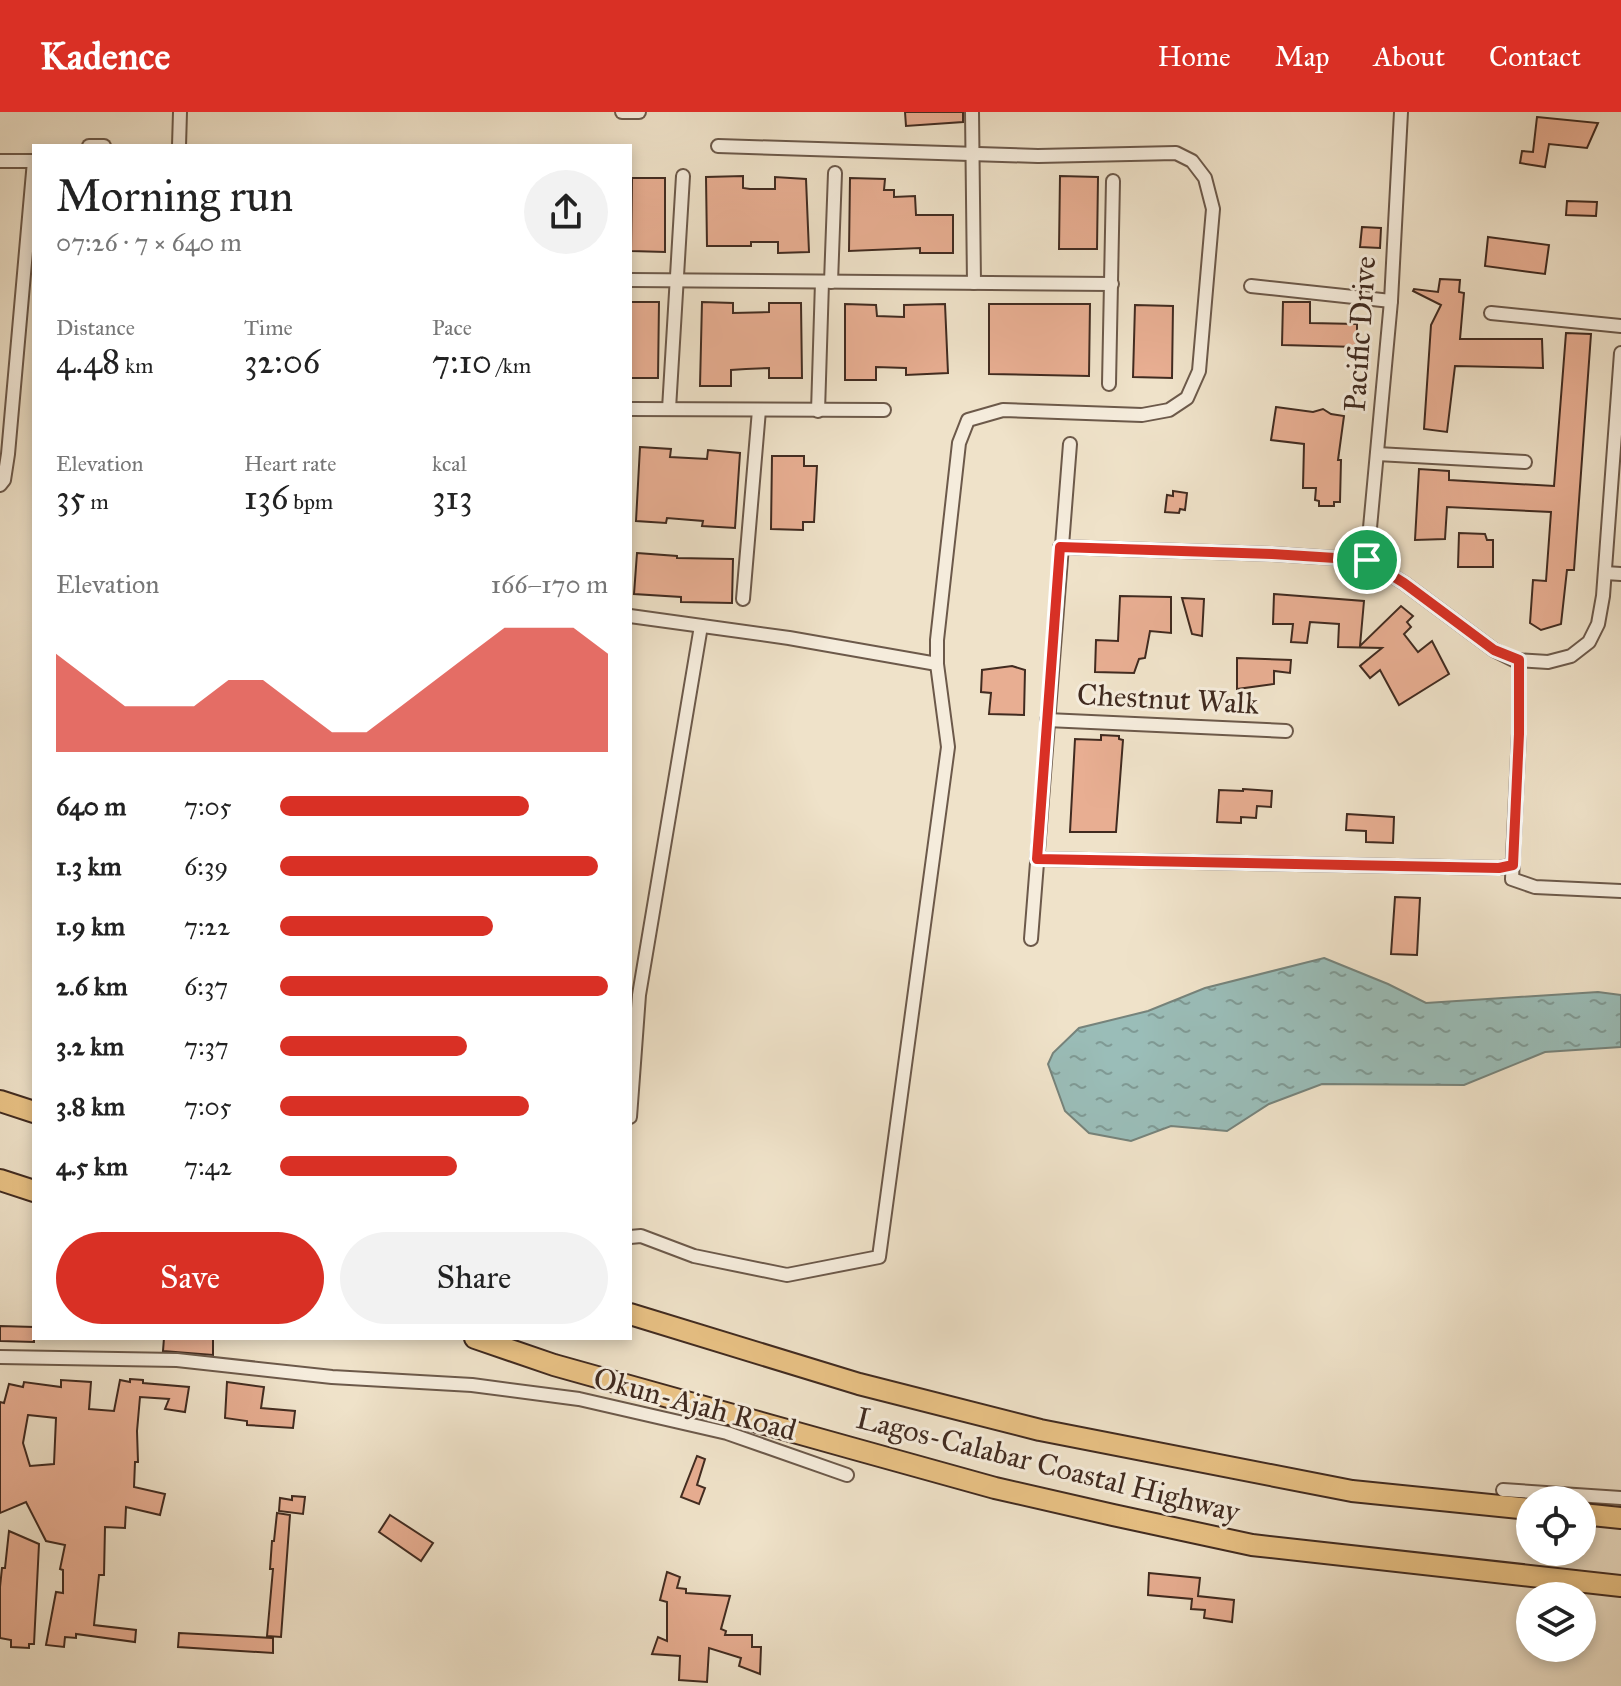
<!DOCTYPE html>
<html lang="en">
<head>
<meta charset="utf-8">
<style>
  :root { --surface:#fff; --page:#f2f2f2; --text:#222; --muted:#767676; --accent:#d93025 }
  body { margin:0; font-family:"IM FELL Great Primer",serif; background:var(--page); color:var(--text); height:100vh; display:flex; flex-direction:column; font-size:30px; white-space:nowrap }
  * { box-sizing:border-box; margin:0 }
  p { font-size:26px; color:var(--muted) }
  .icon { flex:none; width:44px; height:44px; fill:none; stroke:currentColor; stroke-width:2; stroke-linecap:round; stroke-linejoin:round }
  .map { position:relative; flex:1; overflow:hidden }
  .details { position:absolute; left:32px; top:32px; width:600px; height:1196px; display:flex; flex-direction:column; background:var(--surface); border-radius:0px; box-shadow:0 4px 12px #0003 }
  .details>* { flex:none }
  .controls { position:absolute; left:1516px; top:1374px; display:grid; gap:16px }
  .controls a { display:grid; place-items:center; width:80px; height:80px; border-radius:50%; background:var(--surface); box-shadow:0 4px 12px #0003; font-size:40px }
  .pin { position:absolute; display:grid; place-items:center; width:68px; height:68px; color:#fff; margin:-34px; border:4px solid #fff; border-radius:50%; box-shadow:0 2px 8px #0007 }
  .round { display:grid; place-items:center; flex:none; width:84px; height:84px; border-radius:42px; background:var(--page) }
  .head { display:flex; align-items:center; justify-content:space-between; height:136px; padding:0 24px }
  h1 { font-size:44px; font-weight:600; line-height:60px }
  .stats { display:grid; grid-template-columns:repeat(3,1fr); gap:12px; height:136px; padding:8px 24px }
  .stats div { display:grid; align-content:center }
  .stats b { font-size:34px; font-weight:600 }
  .stats small { font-size:22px; font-weight:400 }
  .stats p { font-size:22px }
  .chart { height:224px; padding:16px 24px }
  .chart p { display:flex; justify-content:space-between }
  .chart svg { width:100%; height:144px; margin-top:8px; fill:var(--accent); opacity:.7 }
  .button { display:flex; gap:16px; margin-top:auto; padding:16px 24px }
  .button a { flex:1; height:92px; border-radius:48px; background:var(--accent); color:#fff; font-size:32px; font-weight:600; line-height:92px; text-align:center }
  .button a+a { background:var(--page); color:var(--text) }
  ul { padding:0 24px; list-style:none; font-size:26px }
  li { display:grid; grid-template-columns:128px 96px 1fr; align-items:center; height:60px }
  li i { height:20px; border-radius:10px; background:var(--accent) }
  header { display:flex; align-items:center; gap:48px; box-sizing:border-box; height:112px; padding:0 40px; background:var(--accent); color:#fff }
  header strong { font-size:38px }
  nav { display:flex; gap:44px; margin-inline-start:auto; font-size:28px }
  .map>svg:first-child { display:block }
</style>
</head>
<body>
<header>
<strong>Kadence</strong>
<nav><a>Home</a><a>Map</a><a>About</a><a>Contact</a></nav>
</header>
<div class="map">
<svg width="1621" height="1574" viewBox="0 0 1621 1574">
  <defs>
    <pattern id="water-ripples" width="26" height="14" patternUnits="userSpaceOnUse" patternTransform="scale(2)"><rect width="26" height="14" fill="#9abdb8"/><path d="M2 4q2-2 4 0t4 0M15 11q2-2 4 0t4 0" fill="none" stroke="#7f9a95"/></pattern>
  </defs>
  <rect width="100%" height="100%" fill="#efe2c9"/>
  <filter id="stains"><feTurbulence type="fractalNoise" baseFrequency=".0025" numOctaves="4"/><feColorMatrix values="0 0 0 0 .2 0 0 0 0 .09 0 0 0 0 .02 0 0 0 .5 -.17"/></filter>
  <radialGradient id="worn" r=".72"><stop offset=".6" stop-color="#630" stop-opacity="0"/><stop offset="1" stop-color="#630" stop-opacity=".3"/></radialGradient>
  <path fill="url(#water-ripples)" stroke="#76837b" stroke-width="2" d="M 1324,846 L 1388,872 L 1426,891 L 1598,880 L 1621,883 L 1621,935 L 1545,940 L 1464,973 L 1322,972 L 1269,992 L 1227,1019 L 1171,1014 L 1131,1029 L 1089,1021 L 1065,999 L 1048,952 L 1053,941 L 1079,916 L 1148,899 L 1205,876 Z"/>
  <g fill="#e8ae92" stroke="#412b20" stroke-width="2" fill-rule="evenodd">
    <path d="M 905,0 L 963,0 L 963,10 L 906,14 Z"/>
    <path d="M 1537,5 L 1598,11 L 1587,36 L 1549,32 L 1545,55 L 1520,51 L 1522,39 L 1533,40 Z"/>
    <path d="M 743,64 L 743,76 L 750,77 L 775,77 L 775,65 L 806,67 L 809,140 L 778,141 L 778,130 L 751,130 L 751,134 L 707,134 L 706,65 Z"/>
    <path d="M 1060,64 L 1098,65 L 1097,137 L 1059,137 Z"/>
    <path d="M 632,66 L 665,66 L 665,140 L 631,139 Z"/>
    <path d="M 850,66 L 885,67 L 884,78 L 894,78 L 894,85 L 915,84 L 916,103 L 953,103 L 953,141 L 920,141 L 920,136 L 849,139 Z"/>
    <path d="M 1567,89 L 1597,90 L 1596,104 L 1566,103 Z"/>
    <path d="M 1362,115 L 1381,116 L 1380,136 L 1360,135 Z"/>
    <path d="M 1488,125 L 1549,133 L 1545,162 L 1485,154 Z"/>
    <path d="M 1440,167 L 1460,168 L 1459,180 L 1464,181 L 1460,227 L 1542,227 L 1543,256 L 1455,254 L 1447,320 L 1424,317 L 1431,213 L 1441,193 L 1413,179 L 1414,177 L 1438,180 Z"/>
    <path d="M 630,190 L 659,190 L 658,266 L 630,266 Z"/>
    <path d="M 702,190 L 733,191 L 733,201 L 769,200 L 769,191 L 801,191 L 802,266 L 769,266 L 769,256 L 746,257 L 731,258 L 731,274 L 700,274 Z"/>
    <path d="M 1283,190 L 1310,190 L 1310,211 L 1357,212 L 1357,235 L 1282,233 Z"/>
    <path d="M 845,192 L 876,193 L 877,204 L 904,205 L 904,193 L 945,192 L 948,261 L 906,263 L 906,256 L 876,255 L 876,268 L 845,268 Z"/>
    <path d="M 989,192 L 1090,192 L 1089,264 L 989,262 Z"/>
    <path d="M 1135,193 L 1173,194 L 1172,266 L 1133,265 Z"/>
    <path d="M 1566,221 L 1591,222 L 1574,458 L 1567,458 L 1561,512 L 1541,518 L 1530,511 L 1533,468 L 1546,469 L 1551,400 L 1447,395 L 1445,427 L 1415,428 L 1419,357 L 1449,359 L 1449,368 L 1554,374 Z"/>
    <path d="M 1276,295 L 1313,300 L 1323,297 L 1331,302 L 1344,304 L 1338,348 L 1341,348 L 1340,390 L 1334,390 L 1334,394 L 1319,394 L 1319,389 L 1315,388 L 1316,376 L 1303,376 L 1304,332 L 1271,328 Z"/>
    <path d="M 640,335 L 671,337 L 670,345 L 707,347 L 708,338 L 740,341 L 735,416 L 702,414 L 703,409 L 667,406 L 666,411 L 636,409 Z"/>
    <path d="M 772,344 L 804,344 L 804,354 L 817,354 L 814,410 L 803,410 L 803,418 L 771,417 Z"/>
    <path d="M 1173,379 L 1187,381 L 1185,398 L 1180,397 L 1179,401 L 1165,400 L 1167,383 L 1173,384 Z"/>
    <path d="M 1459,421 L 1485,422 L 1487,428 L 1493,428 L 1493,455 L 1458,455 Z"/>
    <path d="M 637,441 L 677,444 L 677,446 L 733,447 L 732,491 L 681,490 L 681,485 L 634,482 Z"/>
    <path d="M 1274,482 L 1364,489 L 1360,534 L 1401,494 L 1413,504 L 1407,510 L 1411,515 L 1404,522 L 1418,540 L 1432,529 L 1449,562 L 1399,593 L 1380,558 L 1370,566 L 1360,554 L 1382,536 L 1338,535 L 1339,512 L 1310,510 L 1307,531 L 1291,530 L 1293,512 L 1273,512 Z"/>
    <path d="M 1120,484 L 1171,485 L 1171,521 L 1150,519 L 1145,546 L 1139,547 L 1134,561 L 1095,560 L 1096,528 L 1118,529 Z"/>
    <path d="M 1182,486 L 1204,487 L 1202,524 L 1192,522 Z"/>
    <path d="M 1237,546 L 1291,548 L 1290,561 L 1274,559 L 1274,572 L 1237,577 Z"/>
    <path d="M 1012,554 L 1025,558 L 1024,603 L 989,602 L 991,581 L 981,580 L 982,558 Z"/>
    <path d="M 1101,623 L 1119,624 L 1119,627 L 1123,628 L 1116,720 L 1070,720 L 1075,627 L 1101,628 Z"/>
    <path d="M 1243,677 L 1272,679 L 1271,695 L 1257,694 L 1256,706 L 1241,705 L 1241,711 L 1217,710 L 1219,678 L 1243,679 Z"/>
    <path d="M 1347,702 L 1394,705 L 1393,731 L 1366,730 L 1366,719 L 1346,718 Z"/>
    <path d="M 1395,785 L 1420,786 L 1417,843 L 1391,842 Z"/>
    <path d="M 0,1214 L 34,1215 L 34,1230 L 0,1229 Z"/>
    <path d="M 164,1226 L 213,1226 L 213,1243 L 163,1239 Z"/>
    <path d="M 130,1267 L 143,1268 L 143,1271 L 189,1275 L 185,1300 L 165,1297 L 169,1287 L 140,1285 L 137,1319 L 138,1350 L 135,1350 L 134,1375 L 165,1382 L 160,1403 L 126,1395 L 125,1416 L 105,1415 L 104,1463 L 99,1463 L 94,1513 L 136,1518 L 135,1530 L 76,1522 L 76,1526 L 65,1525 L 64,1535 L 46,1533 L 56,1480 L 63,1481 L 63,1458 L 60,1457 L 65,1433 L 46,1429 L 26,1390 L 0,1401 L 0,1290 L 4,1291 L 9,1272 L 23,1275 L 24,1270 L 61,1275 L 61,1268 L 91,1270 L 89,1297 L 114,1299 L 120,1268 L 130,1270 ZM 28,1303 L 56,1306 L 54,1352 L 30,1354 L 23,1331 Z"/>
    <path d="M 227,1270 L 264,1275 L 261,1296 L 295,1299 L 293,1316 L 247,1313 L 247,1309 L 225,1306 Z"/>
    <path d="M 697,1344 L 705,1347 L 697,1373 L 705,1376 L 699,1392 L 681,1385 Z"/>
    <path d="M 292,1384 L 305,1385 L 303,1402 L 279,1399 L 280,1386 L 292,1388 Z"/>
    <path d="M 277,1401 L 290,1403 L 281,1525 L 267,1524 L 273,1457 L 270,1457 L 272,1429 L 274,1429 Z"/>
    <path d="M 390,1403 L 433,1431 L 421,1449 L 379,1420 Z"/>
    <path d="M 9,1419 L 39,1432 L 34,1532 L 29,1532 L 29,1536 L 11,1535 L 11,1528 L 0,1526 L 0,1475 L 2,1456 L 5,1456 Z"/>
    <path d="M 667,1460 L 680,1465 L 677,1476 L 686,1477 L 686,1481 L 730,1484 L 721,1517 L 726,1519 L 725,1523 L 752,1523 L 752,1535 L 761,1535 L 760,1562 L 739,1554 L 741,1546 L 709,1536 L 707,1570 L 679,1568 L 680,1544 L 652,1542 L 658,1525 L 667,1529 L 667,1490 L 660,1488 Z"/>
    <path d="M 1149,1461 L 1200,1466 L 1198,1484 L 1234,1488 L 1232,1510 L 1204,1506 L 1205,1498 L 1191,1497 L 1192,1487 L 1148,1483 Z"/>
    <path d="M 179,1521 L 273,1526 L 273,1541 L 178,1535 Z"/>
  </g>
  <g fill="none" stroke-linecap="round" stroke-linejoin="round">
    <defs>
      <g id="minor">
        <path d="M 622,0 L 639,0"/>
        <path d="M 972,0 L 974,171"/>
        <path d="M 89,34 L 104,34"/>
        <path d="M 179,34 L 180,0"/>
        <path d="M 0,49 L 32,49"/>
        <path d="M 630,168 L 1112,172"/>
        <path d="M 831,170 L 835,61"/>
        <path d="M 1251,174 L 1391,189"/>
        <path d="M 1491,201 L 1621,214"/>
        <path d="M 1109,272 L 1113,69"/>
        <path d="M 630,297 L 884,298"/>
        <path d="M 669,297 L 683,64"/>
        <path d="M 818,299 L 822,170"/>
        <path d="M 1377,342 L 1525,350"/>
        <path d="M 0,373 L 4,368 L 8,342 L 34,49"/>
        <path d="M 1060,435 L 1272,442 L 1367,448 L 1404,471 L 1494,538 L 1514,548 L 1548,550 L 1571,544 L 1589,530 L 1598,512 L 1603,484 L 1621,241"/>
        <path d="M 1367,448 L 1391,189 L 1401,0"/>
        <path d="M 1605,461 L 1621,462"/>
        <path d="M 743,487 L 759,298"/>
        <path d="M 630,504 L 789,526 L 937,552"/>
        <path d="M 1519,548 L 1519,622 L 1512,767 L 1535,775 L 1621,779"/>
        <path d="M 1047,608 L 1286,619"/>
        <path d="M 1037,747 L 1499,756 L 1513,753"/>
        <path d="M 1031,827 L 1070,332"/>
        <path d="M 630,1005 L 639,883 L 701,514"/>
        <path d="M 630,1125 L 641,1124 L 694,1144 L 787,1163 L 879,1145 L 948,635 L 937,552 L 937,528 L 959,331 L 968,308 L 1003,298 L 1142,303 L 1169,298 L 1187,286 L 1199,259 L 1213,97 L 1205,66 L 1192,49 L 1176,41 L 1038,44 L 718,34"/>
        <path d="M 0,1245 L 177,1248 L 332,1265 L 472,1273 L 579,1287 L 727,1321 L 847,1363"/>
        <path d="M 1503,1378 L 1621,1386"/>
      </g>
      <g id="trunk">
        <path d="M 0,989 L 34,1000"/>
        <path d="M 0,1068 L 34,1079"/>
        <path d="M 630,1202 L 859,1272 L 1040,1318 L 1352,1379 L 1530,1397"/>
        <path d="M 475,1226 L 554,1253 L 851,1336 L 995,1376 L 1113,1403 L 1252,1433 L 1621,1474"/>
        <path d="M 1582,1402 L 1621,1406"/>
      </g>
    </defs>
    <use href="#minor" stroke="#6c594a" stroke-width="16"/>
    <use href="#trunk" stroke="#412b20" stroke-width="24"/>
    <use href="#minor" stroke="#f5ecdc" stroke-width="12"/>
    <use href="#trunk" stroke="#e8c184" stroke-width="20"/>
  </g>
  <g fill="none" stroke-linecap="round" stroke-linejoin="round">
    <defs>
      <path id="route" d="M 1060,435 L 1272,442 L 1367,448 L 1404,471 L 1494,538 L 1519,548 L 1519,622 L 1513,753 L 1499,756 L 1037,747 Z"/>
    </defs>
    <use href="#route" stroke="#fff" stroke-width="16"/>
    <use href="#route" stroke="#d93025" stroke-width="10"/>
  </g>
  <g text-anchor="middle" stroke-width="6" stroke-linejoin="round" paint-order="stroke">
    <g font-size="30" fill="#412b20" stroke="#f5ecdc">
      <text transform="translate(1360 222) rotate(-86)" y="10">Pacific Drive</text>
      <text transform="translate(1168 587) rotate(3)" y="10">Chestnut Walk</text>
      <text transform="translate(695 1292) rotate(15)" y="10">Okun-Ajah Road</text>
      <text transform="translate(1048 1353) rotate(14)" y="10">Lagos-Calabar Coastal Highway</text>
    </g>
  </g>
  <rect width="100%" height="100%" filter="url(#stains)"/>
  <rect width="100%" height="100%" fill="url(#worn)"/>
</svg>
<div class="controls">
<a><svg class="icon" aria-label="locate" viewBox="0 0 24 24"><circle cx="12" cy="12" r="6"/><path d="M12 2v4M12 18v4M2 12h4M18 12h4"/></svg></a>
<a><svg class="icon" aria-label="layers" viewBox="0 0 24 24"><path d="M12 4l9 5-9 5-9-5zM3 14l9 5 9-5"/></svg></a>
</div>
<div class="pin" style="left:1367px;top:448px;background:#1e9e55"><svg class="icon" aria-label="arrive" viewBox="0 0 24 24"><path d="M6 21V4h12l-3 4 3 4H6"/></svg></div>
<section class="details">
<div class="head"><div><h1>Morning run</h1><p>07:26 · 7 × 640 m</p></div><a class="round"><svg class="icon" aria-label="share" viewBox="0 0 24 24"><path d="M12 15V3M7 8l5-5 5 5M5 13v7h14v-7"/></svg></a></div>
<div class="stats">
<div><p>Distance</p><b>4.48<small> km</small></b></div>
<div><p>Time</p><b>32:06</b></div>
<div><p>Pace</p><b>7:10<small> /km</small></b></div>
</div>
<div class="stats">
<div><p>Elevation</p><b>35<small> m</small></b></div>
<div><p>Heart rate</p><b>136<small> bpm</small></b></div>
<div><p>kcal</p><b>313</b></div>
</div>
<div class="chart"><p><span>Elevation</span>166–170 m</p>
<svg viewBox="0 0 160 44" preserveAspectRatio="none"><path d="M0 44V14L10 22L20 30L30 30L40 30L50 22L60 22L70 30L80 38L90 38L100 30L110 22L120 14L130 6L140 6L150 6L160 14V44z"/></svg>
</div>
<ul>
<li><b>640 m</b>7:05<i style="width:76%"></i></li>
<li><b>1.3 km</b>6:39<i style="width:97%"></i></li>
<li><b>1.9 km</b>7:22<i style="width:65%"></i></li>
<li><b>2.6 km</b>6:37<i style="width:100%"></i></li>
<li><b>3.2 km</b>7:37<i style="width:57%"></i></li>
<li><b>3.8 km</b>7:05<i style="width:76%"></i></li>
<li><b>4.5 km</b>7:42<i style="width:54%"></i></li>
</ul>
<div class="button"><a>Save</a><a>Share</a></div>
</section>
</div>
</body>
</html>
